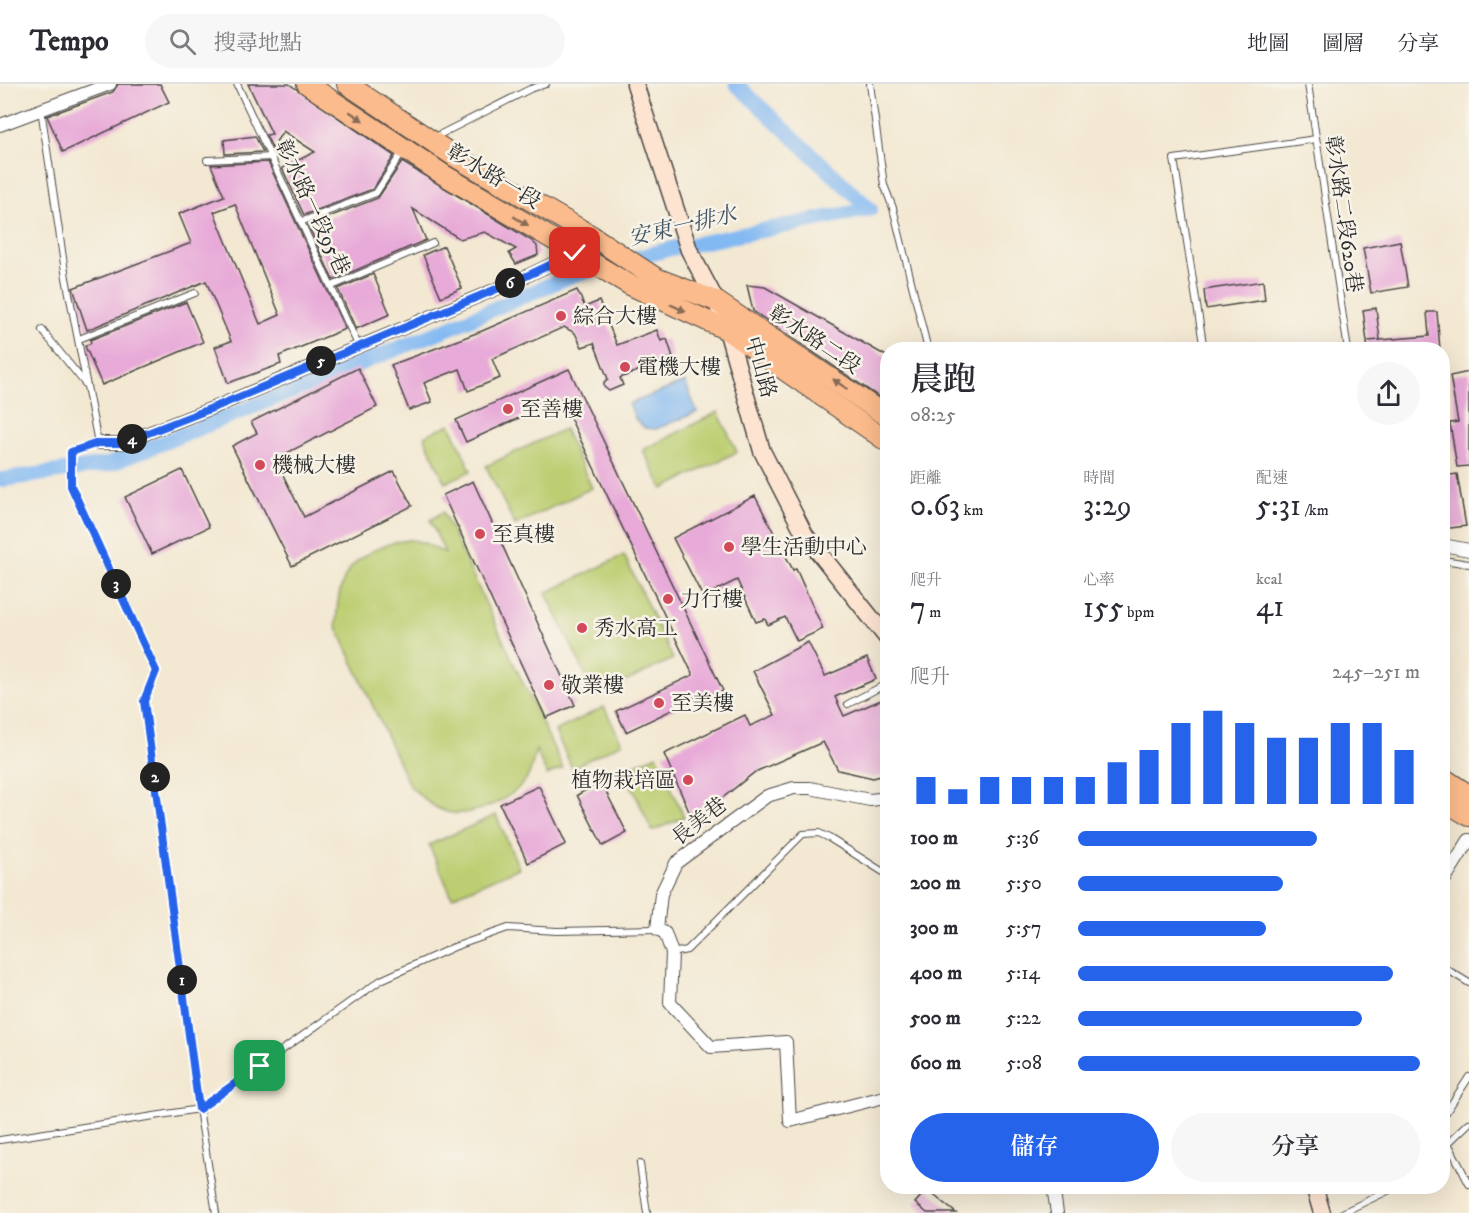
<!DOCTYPE html>
<html lang="zh-TW">
<head>
<meta charset="utf-8">
<style>
  :root { --surface:#fff; --page:#f7f7f7; --text:#2b2b33; --muted:#7c7c81; --line:#e1e1e2; --accent:#2563eb }
  body { margin:0; font-family:"IM FELL DW Pica","Noto Serif TC",serif; background:var(--page); color:var(--text); height:100vh; display:flex; flex-direction:column; font-size:22px; white-space:nowrap }
  * { box-sizing:border-box; margin:0 }
  p { font-size:20px; color:var(--muted) }
  .icon { flex:none; width:33px; height:33px; fill:none; stroke:currentColor; stroke-width:2; stroke-linecap:round; stroke-linejoin:round }
  .map { position:relative; flex:1; overflow:hidden }
  .sheet { position:absolute; left:880px; top:258px; width:570px; height:852px; display:flex; flex-direction:column; background:var(--surface); border-radius:24px; box-shadow:0 6px 24px #0002 }
  .sheet>* { flex:none }
  .pin { position:absolute; display:grid; place-items:center; width:51px; height:51px; color:#fff; margin:-26px; border-radius:12px; box-shadow:0 3px 9px #0006 }
  .km { position:absolute; width:30px; height:30px; margin:-15px; border-radius:50%; background:#222; color:#fff; font-size:16px; line-height:30px; text-align:center }
  .round { display:grid; place-items:center; flex:none; width:63px; height:63px; border-radius:32px; background:var(--page) }
  .overview { display:flex; align-items:center; justify-content:space-between; height:102px; padding:0 30px }
  h1 { font-size:33px; font-weight:600; line-height:45px }
  .figures { display:grid; grid-template-columns:repeat(3,1fr); gap:9px; height:102px; padding:6px 30px }
  .figures div { display:grid; align-content:center }
  .figures b { font-size:30px; font-weight:600 }
  .figures small { font-size:16px; font-weight:400 }
  .figures p { font-size:16px }
  .chart { height:168px; padding:12px 30px }
  .chart p { display:flex; justify-content:space-between }
  .chart svg { width:100%; height:108px; margin-top:6px; stroke:var(--accent); stroke-width:6 }
  .action { display:flex; gap:12px; margin-top:auto; padding:12px 30px }
  .action a { flex:1; height:69px; border-radius:36px; background:var(--accent); color:#fff; font-size:24px; font-weight:600; line-height:69px; text-align:center }
  .action a+a { background:var(--page); color:var(--text) }
  ul { padding:0 30px; list-style:none; font-size:20px }
  li { display:grid; grid-template-columns:96px 72px 1fr; align-items:center; height:45px }
  li i { height:15px; border-radius:8px; background:var(--accent) }
  header { display:flex; align-items:center; gap:36px; box-sizing:border-box; height:84px; padding:0 30px; background:var(--surface); border-bottom:2px solid var(--line) }
  header strong { font-size:28px }
  nav { display:flex; gap:33px; margin-inline-start:auto; font-size:21px }
  .search { width:420px; height:54px; background:var(--page); display:flex; align-items:center; gap:15px; box-sizing:border-box; padding:0 21px; border-radius:33px; color:var(--muted); font-size:22px }
  .map>svg:first-child { display:block }
</style>
</head>
<body>
<header>
<strong>Tempo</strong>
<div class="search"><svg class="icon" aria-label="search" viewBox="0 0 24 24"><circle cx="10" cy="10" r="6"/><path d="M15 15l6 6"/></svg>搜尋地點</div>
<nav><a>地圖</a><a>圖層</a><a>分享</a></nav>
</header>
<div class="map">
<svg width="1469" height="1129" viewBox="0 0 1469 1129">
  <rect width="100%" height="100%" fill="#f7f3e8"/>
  <filter id="ink" filterUnits="userSpaceOnUse"><feTurbulence type="fractalNoise" baseFrequency=".0167" numOctaves="2"/><feDisplacementMap in="SourceGraphic" scale="12" xChannelSelector="R" yChannelSelector="G"/><feConvolveMatrix kernelMatrix="1 2 1 2 8 2 1 2 1" color-interpolation-filters="sRGB"/></filter>
  <filter id="wash" filterUnits="userSpaceOnUse"><feTurbulence type="fractalNoise" baseFrequency=".008" numOctaves="4" result="noise"/><feDisplacementMap in="SourceGraphic" scale="24" xChannelSelector="R" yChannelSelector="G"/><feGaussianBlur stdDeviation="1.35" result="paint"/><feColorMatrix in="noise" values="0 0 0 0 0 0 0 0 0 0 0 0 0 0 0 0 0 1.4 0 .05"/><feComposite in="paint" operator="in"/></filter>
  <g filter="url(#wash)">
    <rect width="100%" height="100%" fill="#f3e8d2"/>
    <g fill="#bcce71" stroke="#747c4e" stroke-width="1.5">
      <path d="M 718,328 L 737,368 L 663,405 L 643,366 Z"/>
      <path d="M 450,340 L 471,387 L 445,399 L 424,352 Z"/>
      <path d="M 564,345 L 592,404 L 515,441 L 486,382 Z"/>
      <path d="M 443,428 L 563,684 L 547,691 L 536,666 C 533,674 532,685 528,692 C 515,715 471,734 447,728 C 432,724 420,711 409,701 L 336,541 C 337,525 338,506 346,491 C 356,471 388,457 410,456 C 422,456 434,464 445,469 L 430,436 Z"/>
      <path d="M 624,471 L 673,575 L 596,612 L 546,509 Z"/>
      <path d="M 604,623 L 622,659 L 572,684 L 555,647 Z"/>
      <path d="M 657,671 L 684,733 L 652,747 L 624,685 Z"/>
      <path d="M 496,731 L 519,784 L 452,813 L 429,761 Z"/>
    </g>
    <path fill="#83b9f2" stroke="#57728e" stroke-width="1.5" d="M 685,298 L 697,328 L 656,345 L 645,344 L 636,336 L 629,320 Z"/>
    <g fill="none" stroke-linecap="round" stroke-linejoin="round">
      <path stroke="#83b9f2" stroke-width="15" d="M 0,396 L 110,380 L 449,244 L 573,191 L 669,165 L 870,125 L 736,0"/>
    </g>
    <g id="blocks">
      <g fill="#e8aad8" fill-rule="evenodd">
        <path d="M 118,0 L 160,0 L 169,18 L 63,68 L 47,32 L 113,8 Z"/>
        <path d="M 248,0 L 289,0 L 394,72 L 373,105 L 304,131 L 282,84 L 315,68 L 283,47 L 272,64 L 266,51 L 272,50 Z"/>
        <path d="M 255,52 L 263,68 L 225,70 L 224,56 Z"/>
        <path d="M 268,78 L 345,245 L 279,272 L 281,280 L 228,299 L 215,263 L 231,257 L 206,197 L 87,246 L 73,204 L 191,159 L 179,130 L 224,112 L 211,81 ZM 235,120 L 280,231 L 260,240 L 214,128 Z"/>
        <path d="M 402,78 L 532,157 L 537,162 L 538,171 L 516,180 L 509,169 L 516,165 L 485,148 L 460,155 L 413,125 L 426,156 L 333,196 L 308,141 L 378,114 Z"/>
        <path d="M 1400,157 L 1408,203 L 1371,209 L 1363,164 Z"/>
        <path d="M 444,162 L 462,204 L 441,213 L 423,171 Z"/>
        <path d="M 373,190 L 390,230 L 356,245 L 338,205 Z"/>
        <path d="M 1263,197 L 1265,216 L 1206,225 L 1204,206 Z"/>
        <path d="M 747,201 L 765,203 L 888,273 L 888,319 L 753,227 Z"/>
        <path d="M 577,206 L 585,223 L 599,217 L 617,261 L 657,246 L 661,257 L 667,255 L 673,273 L 620,294 L 623,301 L 609,307 L 604,303 L 604,298 L 608,295 L 594,259 L 582,263 L 575,249 L 564,243 L 492,275 L 500,294 L 468,307 L 460,285 L 424,299 L 432,318 L 409,326 L 391,281 L 482,247 Z"/>
        <path d="M 186,218 L 203,258 L 102,301 L 85,262 L 91,259 L 90,256 Z"/>
        <path d="M 1376,224 L 1380,256 L 1368,257 L 1429,252 L 1427,228 L 1437,228 L 1440,266 L 1368,266 L 1363,226 Z"/>
        <path d="M 358,284 L 377,323 L 275,375 L 304,433 L 394,387 L 412,422 L 292,482 L 232,362 L 257,349 L 251,338 Z"/>
        <path d="M 569,285 L 723,607 L 704,617 L 703,611 L 626,648 L 616,627 L 693,591 L 561,315 L 466,358 L 456,336 Z"/>
        <path d="M 1469,288 L 1469,382 L 1457,383 L 1450,339 L 1458,338 L 1450,292 Z"/>
        <path d="M 182,386 L 209,443 L 152,470 L 125,413 Z"/>
        <path d="M 1457,390 L 1466,442 L 1443,445 L 1443,392 Z"/>
        <path d="M 473,397 L 575,621 L 546,634 L 443,411 Z"/>
        <path d="M 755,412 L 793,486 L 796,485 L 823,545 L 797,557 L 785,533 L 768,541 L 765,535 L 756,538 L 737,496 L 703,513 L 673,454 Z"/>
        <path d="M 808,558 L 825,592 L 867,574 L 876,595 L 835,613 L 844,632 L 881,616 L 888,633 L 888,690 L 873,694 L 838,686 L 823,658 L 755,688 L 711,723 L 691,732 L 664,670 L 745,631 L 750,642 L 775,631 L 753,587 Z"/>
        <path d="M 601,698 L 627,749 L 603,762 L 577,711 Z"/>
        <path d="M 539,702 L 566,760 L 528,779 L 500,720 Z"/>
        <path d="M 927,1105 L 936,1113 L 956,1129 L 927,1129 L 915,1119 Z"/>
      </g>
    </g>
  </g>
  <g filter="url(#ink)">
    <use href="#blocks" fill-opacity="0" stroke="#494744" stroke-width="1.5"/>
    <g fill="none" stroke-linecap="round" stroke-linejoin="round">
      <defs>
        <g id="lane">
          <path d="M 237,0 L 358,261"/>
          <path d="M 870,0 L 884,101 L 893,124 L 928,266"/>
          <path d="M 1308,0 L 1348,266"/>
          <path d="M 41,25 L 66,194 L 98,359 L 71,368 L 71,402 L 156,587 L 144,617 L 199,1025 L 216,1129"/>
          <path d="M 433,54 L 530,5 L 546,0"/>
          <path d="M 207,76 L 272,73"/>
          <path d="M 303,137 L 376,109 L 403,67"/>
          <path d="M 332,202 L 433,159"/>
          <path d="M 42,246 L 87,302"/>
          <path d="M 79,255 L 195,209"/>
          <path d="M 1204,266 L 1174,75 L 1316,55"/>
          <path d="M 1443,476 L 1469,480"/>
          <path d="M 848,620 L 888,599"/>
          <path d="M 672,869 L 687,866 L 803,750 L 819,749 L 829,754 L 888,791"/>
          <path d="M 1443,883 L 1469,899"/>
          <path d="M 1443,1033 L 1469,993"/>
          <path d="M 1443,1049 L 1469,1100"/>
          <path d="M 0,1056 L 199,1025 L 381,896 L 454,863 L 508,844 L 557,847 L 657,845"/>
          <path d="M 1443,1064 L 1469,1039"/>
          <path d="M 640,1080 L 647,1129"/>
          <path d="M 1342,1129 L 1398,1102"/>
        </g>
        <g id="street">
          <path d="M 0,41 L 110,0"/>
          <path d="M 98,359 L 122,359 L 220,321 L 518,196 L 575,169"/>
          <path d="M 1443,461 L 1469,466"/>
          <path d="M 888,714 L 870,716 L 810,704 L 794,704 L 767,712 L 676,779 L 661,810 L 657,845 L 665,849 L 672,869 L 670,919 L 711,963 L 786,958 L 790,1037 L 888,1012"/>
          <path d="M 1443,798 L 1469,756"/>
          <path d="M 1053,1102 L 1057,1129"/>
        </g>
        <g id="secondary">
          <path d="M 635,0 L 689,166 L 716,217 L 727,246 L 762,367 L 805,451 L 888,555"/>
          <path d="M 1314,1102 L 1322,1129"/>
        </g>
        <g id="primary">
          <path d="M 307,0 L 444,91 L 630,201 L 727,246 L 888,358"/>
          <path d="M 347,0 L 454,72 L 592,152 L 656,194 L 716,217 L 888,333"/>
          <path d="M 1443,694 L 1469,711"/>
          <path d="M 1443,716 L 1469,732"/>
        </g>
      </defs>
      <use href="#lane" stroke="#494744" stroke-width="8"/>
      <use href="#street" stroke="#494744" stroke-width="14"/>
      <use href="#secondary" stroke="#494744" stroke-width="19"/>
      <use href="#primary" stroke="#494744" stroke-width="22"/>
      <use href="#lane" stroke="#fff" stroke-width="6"/>
      <use href="#street" stroke="#fff" stroke-width="12"/>
      <use href="#secondary" stroke="#fde4d1" stroke-width="16"/>
      <use href="#primary" stroke="#fbbb8c" stroke-width="20"/>
    </g>
    <defs><path id="oneway-solid" d="M-6-.8H1V-3.2L6.5 0L1 3.2V.8H-6Z" transform="scale(1.5)"/></defs>
    <g fill="#896c57">
      <use href="#oneway-solid" transform="translate(356 32) rotate(34)"/>
      <use href="#oneway-solid" transform="translate(521 137) rotate(31)"/>
      <use href="#oneway-solid" transform="translate(678 224) rotate(25)"/>
      <use href="#oneway-solid" transform="translate(840 300) rotate(-146)"/>
    </g>
  </g>
  <g fill="none" stroke-linecap="round" stroke-linejoin="round" filter="url(#ink)">
    <defs>
      <path id="route" d="M 260,982 L 199,1025 L 144,617 L 156,587 L 71,402 L 71,368 L 98,359 L 122,359 L 220,321 L 518,196 L 575,169"/>
    </defs>
    <use href="#route" stroke="#fff" stroke-width="12"/>
    <use href="#route" stroke="#2563eb" stroke-width="8"/>
  </g>
  <g fill="#d1495b" stroke="#f7f3e8" stroke-width="2">
    <circle cx="561" cy="232" r="6"/>
    <circle cx="625" cy="283" r="6"/>
    <circle cx="508" cy="325" r="6"/>
    <circle cx="260" cy="381" r="6"/>
    <circle cx="480" cy="450" r="6"/>
    <circle cx="729" cy="463" r="6"/>
    <circle cx="668" cy="515" r="6"/>
    <circle cx="582" cy="544" r="6"/>
    <circle cx="549" cy="601" r="6"/>
    <circle cx="659" cy="619" r="6"/>
    <circle cx="688" cy="696" r="6"/>
  </g>
  <g text-anchor="middle" stroke-width="5" stroke-linejoin="round" paint-order="stroke">
    <g font-size="21" fill="#2b2b2b" stroke="#f7f3e8">
      <text transform="translate(494 92) rotate(31)" y="7">彰水路一段</text>
      <text transform="translate(313 123) rotate(65)" y="7">彰水路一段95巷</text>
      <text transform="translate(1344 130) rotate(82)" y="7">彰水路二段620巷</text>
      <text transform="translate(815 255) rotate(34)" y="7">彰水路二段</text>
      <text transform="translate(761 283) rotate(74)" y="7">中山路</text>
      <text transform="translate(699 737) rotate(-38)" y="7">長美巷</text>
    </g>
    <g font-size="21" fill="#2b2b2b" stroke="#f7f3e8" text-anchor="start">
      <text x="573" y="239">綜合大樓</text>
      <text x="637" y="290">電機大樓</text>
      <text x="520" y="332">至善樓</text>
      <text x="272" y="388">機械大樓</text>
      <text x="492" y="457">至真樓</text>
      <text x="741" y="470">學生活動中心</text>
      <text x="680" y="522">力行樓</text>
      <text x="594" y="551">秀水高工</text>
      <text x="561" y="608">敬業樓</text>
      <text x="671" y="626">至美樓</text>
      <text x="676" y="703" text-anchor="end">植物栽培區</text>
    </g>
    <g font-size="22" font-style="italic" fill="#455667" stroke="#f7f3e8">
      <text transform="translate(682 141) rotate(-13)" y="8">安東一排水</text>
    </g>
  </g>
</svg>
<div class="pin" style="left:260px;top:982px;background:#1e9e55"><svg class="icon" aria-label="arrive" viewBox="0 0 24 24"><path d="M6 21V4h12l-3 4 3 4H6"/></svg></div>
<div class="pin" style="left:575px;top:169px;background:#d93025"><svg class="icon" aria-label="check" viewBox="0 0 24 24"><path d="M5 12l5 5 9-10"/></svg></div>
<b class="km" style="left:182px;top:896px">1</b>
<b class="km" style="left:155px;top:693px">2</b>
<b class="km" style="left:116px;top:500px">3</b>
<b class="km" style="left:132px;top:355px">4</b>
<b class="km" style="left:321px;top:277px">5</b>
<b class="km" style="left:510px;top:199px">6</b>
<section class="sheet">
<div class="overview"><div><h1>晨跑</h1><p>08:25</p></div><a class="round"><svg class="icon" aria-label="share" viewBox="0 0 24 24"><path d="M12 15V3M7 8l5-5 5 5M5 13v7h14v-7"/></svg></a></div>
<div class="figures">
<div><p>距離</p><b>0.63<small> km</small></b></div>
<div><p>時間</p><b>3:29</b></div>
<div><p>配速</p><b>5:31<small> /km</small></b></div>
</div>
<div class="figures">
<div><p>爬升</p><b>7<small> m</small></b></div>
<div><p>心率</p><b>155<small> bpm</small></b></div>
<div><p>kcal</p><b>41</b></div>
</div>
<div class="chart"><p><span>爬升</span>245–251 m</p>
<svg viewBox="0 0 160 44" preserveAspectRatio="none"><path d="M5 44V33M15 44V38M25 44V33M35 44V33M45 44V33M55 44V33M65 44V27M75 44V22M85 44V11M95 44V6M105 44V11M115 44V17M125 44V17M135 44V11M145 44V11M155 44V22"/></svg>
</div>
<ul>
<li><b>100 m</b>5:36<i style="width:70%"></i></li>
<li><b>200 m</b>5:50<i style="width:60%"></i></li>
<li><b>300 m</b>5:57<i style="width:55%"></i></li>
<li><b>400 m</b>5:14<i style="width:92%"></i></li>
<li><b>500 m</b>5:22<i style="width:83%"></i></li>
<li><b>600 m</b>5:08<i style="width:100%"></i></li>
</ul>
<div class="action"><a>儲存</a><a>分享</a></div>
</section>
</div>
</body>
</html>
